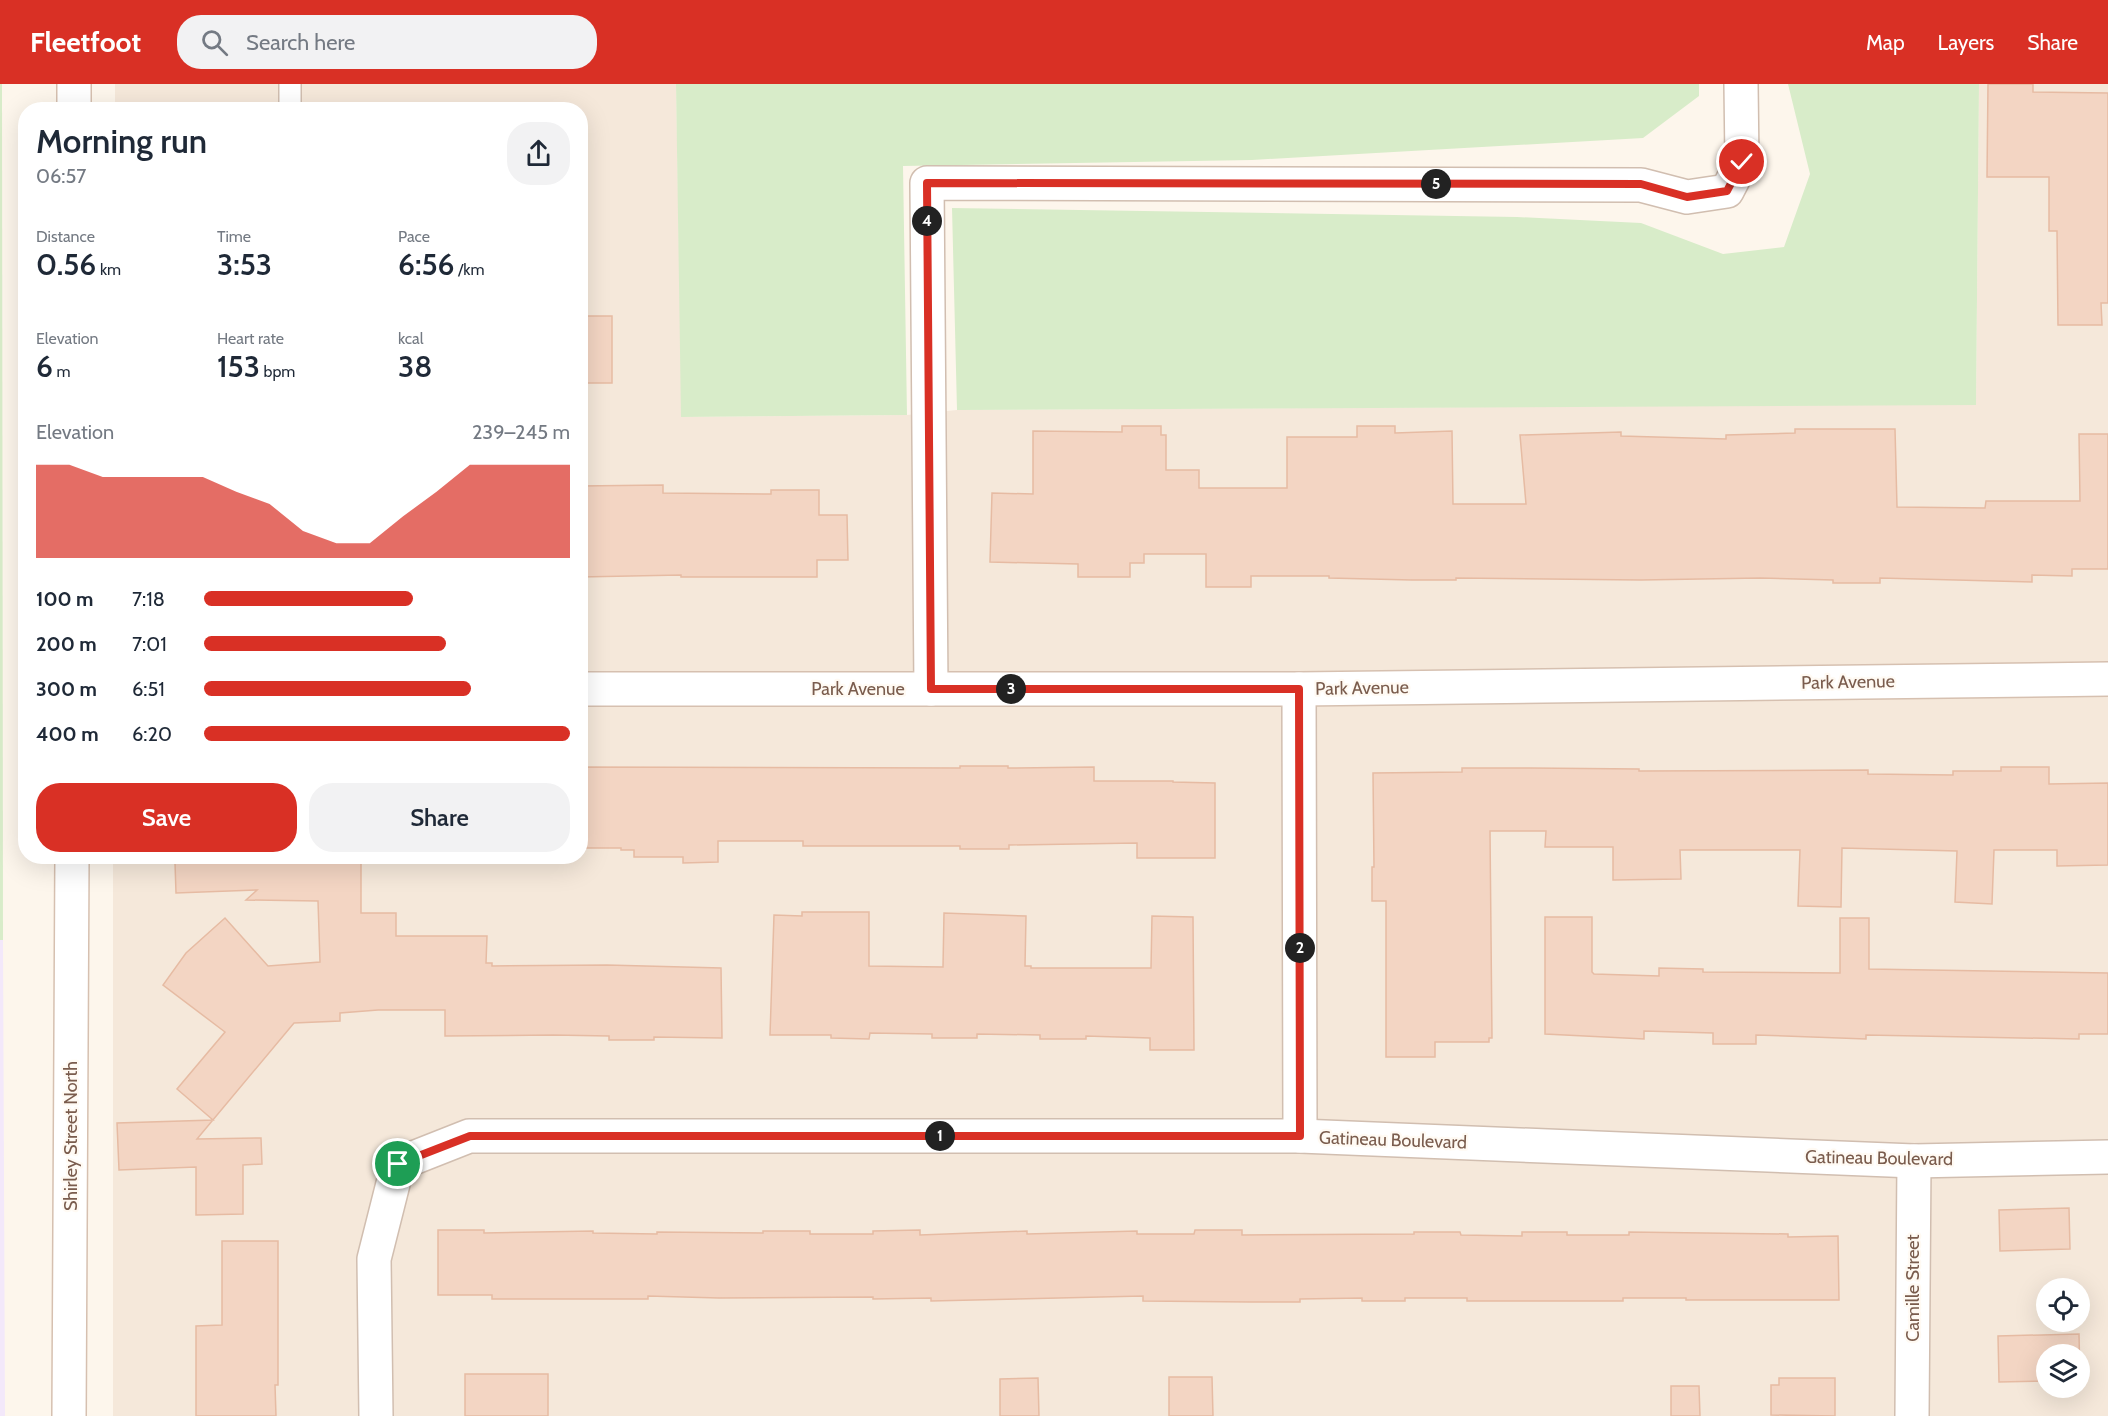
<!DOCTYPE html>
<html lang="en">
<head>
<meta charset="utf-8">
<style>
  :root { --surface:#fff; --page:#f2f2f3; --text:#1f2937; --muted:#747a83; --accent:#d93025 }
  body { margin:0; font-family:Cabin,sans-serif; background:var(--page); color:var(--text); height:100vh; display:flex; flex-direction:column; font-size:22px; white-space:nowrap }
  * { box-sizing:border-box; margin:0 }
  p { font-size:20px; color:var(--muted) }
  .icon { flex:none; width:33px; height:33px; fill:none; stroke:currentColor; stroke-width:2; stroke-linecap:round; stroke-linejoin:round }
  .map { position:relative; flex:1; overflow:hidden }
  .drawer { position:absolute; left:18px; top:18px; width:570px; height:762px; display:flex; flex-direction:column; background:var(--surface); border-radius:24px; box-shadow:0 6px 24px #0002 }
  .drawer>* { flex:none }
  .buttons { position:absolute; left:2036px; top:1194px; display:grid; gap:12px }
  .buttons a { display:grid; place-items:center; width:54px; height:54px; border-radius:50%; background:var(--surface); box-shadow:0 6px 24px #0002; font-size:30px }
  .pin { position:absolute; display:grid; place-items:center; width:51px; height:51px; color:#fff; margin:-26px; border:3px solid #fff; border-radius:50%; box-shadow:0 2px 6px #0007 }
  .km { position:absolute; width:30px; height:30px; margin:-15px; border-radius:50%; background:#222; color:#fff; font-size:16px; line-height:30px; text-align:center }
  .round { display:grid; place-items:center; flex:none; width:63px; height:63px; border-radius:24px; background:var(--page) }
  .summary { display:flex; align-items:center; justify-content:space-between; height:102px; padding:0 18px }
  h1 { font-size:33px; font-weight:600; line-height:45px }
  .stats { display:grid; grid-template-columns:repeat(3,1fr); gap:9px; height:102px; padding:6px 18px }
  .stats div { display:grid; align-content:center }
  .stats b { font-size:30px; font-weight:600 }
  .stats small { font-size:16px; font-weight:400 }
  .stats p { font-size:16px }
  .chart { height:168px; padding:12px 18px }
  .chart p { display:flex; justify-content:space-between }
  .chart svg { width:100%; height:108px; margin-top:6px; fill:var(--accent); opacity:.7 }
  .button { display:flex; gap:12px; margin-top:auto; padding:12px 18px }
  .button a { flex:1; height:69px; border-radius:24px; background:var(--accent); color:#fff; font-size:24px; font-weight:600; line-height:69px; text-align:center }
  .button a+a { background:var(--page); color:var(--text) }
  ul { padding:0 18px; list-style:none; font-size:20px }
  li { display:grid; grid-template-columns:96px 72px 1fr; align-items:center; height:45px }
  li i { height:15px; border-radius:8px; background:var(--accent) }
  header { display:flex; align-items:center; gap:36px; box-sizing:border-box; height:84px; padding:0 30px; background:var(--accent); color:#fff }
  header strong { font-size:28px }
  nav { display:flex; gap:33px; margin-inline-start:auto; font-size:21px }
  .search { width:420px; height:54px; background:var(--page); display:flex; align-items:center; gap:15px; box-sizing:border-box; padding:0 21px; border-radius:24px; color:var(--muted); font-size:22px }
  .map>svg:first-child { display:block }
</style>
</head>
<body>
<header>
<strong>Fleetfoot</strong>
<div class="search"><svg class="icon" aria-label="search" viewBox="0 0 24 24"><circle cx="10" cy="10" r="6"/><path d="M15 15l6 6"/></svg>Search here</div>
<nav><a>Map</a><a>Layers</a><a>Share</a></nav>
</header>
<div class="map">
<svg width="2108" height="1332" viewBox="0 0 2108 1332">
  <rect width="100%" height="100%" fill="#fdf6ec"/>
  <path fill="#f5e8da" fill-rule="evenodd" d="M 115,0 L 676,0 L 682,333 L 907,331 L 957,326 L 1976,320 L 1979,0 L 2108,0 L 2108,1332 L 113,1332 L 113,773 L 580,772 L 580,26 L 115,25 ZM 2046,1204 L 2079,1204 L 2079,1238 L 2046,1238 ZM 2046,1270 L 2079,1270 L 2079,1304 L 2046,1304 Z"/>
  <path fill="#f3e8fa" d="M 0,856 L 3,856 L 5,1332 L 0,1332 Z"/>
  <g fill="#d8ecc9">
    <path d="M 0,0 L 2,0 L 3,856 L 0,856 Z"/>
    <path d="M 676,0 L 1699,0 L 1699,12 L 1643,54 L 1252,76 L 903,82 L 907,331 L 681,333 Z"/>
    <path d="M 1788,0 L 1979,0 L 1976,321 L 957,326 L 952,124 L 1517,133 L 1641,139 L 1723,170 L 1784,163 L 1810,90 Z"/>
  </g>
  <g fill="#f3d5c3" stroke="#e6bba3" stroke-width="1.5">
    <path d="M 1988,0 L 2033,0 L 2033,8 L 2108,9 L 2108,219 L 2101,219 L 2102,241 L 2058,241 L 2057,147 L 2049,147 L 2049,93 L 1987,93 Z"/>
    <rect x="580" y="232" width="32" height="67"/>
    <path d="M 1122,342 L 1161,342 L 1161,351 L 1166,351 L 1166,386 L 1199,386 L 1199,404 L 1287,404 L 1287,353 L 1357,353 L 1357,342 L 1395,342 L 1395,349 L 1452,347 L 1453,420 L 1526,420 L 1520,351 L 1621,348 L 1621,352 L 1726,355 L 1726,351 L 1795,349 L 1795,345 L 1895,345 L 1897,423 L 1985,424 L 1986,417 L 2080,417 L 2079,350 L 2108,350 L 2108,485 L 2072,485 L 2072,492 L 2032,491 L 2032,498 L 1880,494 L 1880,499 L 1833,499 L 1833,496 L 1760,494 L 1641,496 L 1456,494 L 1456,496 L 1412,496 L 1329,494 L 1329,492 L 1251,492 L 1251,503 L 1206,503 L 1206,470 L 1144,470 L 1144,479 L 1130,479 L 1130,493 L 1078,493 L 1078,480 L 990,478 L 992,409 L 1033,410 L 1033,347 L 1122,348 Z"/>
    <path d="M 663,401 L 663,409 L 771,410 L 771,406 L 819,406 L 819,431 L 847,431 L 848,476 L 817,476 L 817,493 L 681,493 L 681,491 L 580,493 L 580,402 Z"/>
    <path d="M 960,682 L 1008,682 L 1008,684 L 1094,683 L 1094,697 L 1173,697 L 1173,698 L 1215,699 L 1215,774 L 1137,774 L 1137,759 L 1009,761 L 1009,765 L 960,765 L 960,762 L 803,762 L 803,757 L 718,757 L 718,778 L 683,779 L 683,773 L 634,773 L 634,766 L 621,766 L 621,764 L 580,764 L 580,683 L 960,684 Z"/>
    <path d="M 2001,683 L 2049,683 L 2049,700 L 2108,699 L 2108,781 L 2057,782 L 2057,766 L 1994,766 L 1992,820 L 1955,818 L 1957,767 L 1842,764 L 1841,823 L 1798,822 L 1800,766 L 1680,766 L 1681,795 L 1613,796 L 1613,763 L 1545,763 L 1546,747 L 1490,747 L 1492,954 L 1489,954 L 1489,958 L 1435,958 L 1435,973 L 1386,973 L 1386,817 L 1372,817 L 1372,783 L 1374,783 L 1373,689 L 1462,688 L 1462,684 L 1530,684 L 1639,685 L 1639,687 L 1868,686 L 1868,690 L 1953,691 L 1953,687 L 2001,687 Z"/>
    <path d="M 229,772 L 361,772 L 361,829 L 396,829 L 396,852 L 487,852 L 486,879 L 492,879 L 492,882 L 607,881 L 721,884 L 722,954 L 654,953 L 654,956 L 609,956 L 609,952 L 553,951 L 445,952 L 445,926 L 378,926 L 340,929 L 340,937 L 294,939 L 197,1055 L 261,1054 L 262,1080 L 243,1081 L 243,1130 L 196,1131 L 196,1083 L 119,1086 L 117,1039 L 213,1036 L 177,1005 L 225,948 L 163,901 L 186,869 L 225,834 L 268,882 L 320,878 L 318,817 L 246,816 L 257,806 L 176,809 L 175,779 L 229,779 Z"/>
    <path d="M 802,828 L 869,828 L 869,882 L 943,883 L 944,829 L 1026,832 L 1025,882 L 1031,882 L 1031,884 L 1151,884 L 1152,832 L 1193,833 L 1194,966 L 1150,966 L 1150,954 L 1086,952 L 1086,955 L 1040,955 L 1040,951 L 977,950 L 977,954 L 932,954 L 932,950 L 870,949 L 869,955 L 831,954 L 831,951 L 770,951 L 774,831 L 802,832 Z"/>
    <path d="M 1545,833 L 1592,833 L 1592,888 L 1594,890 L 1659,892 L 1659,884 L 1703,885 L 1703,888 L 1840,889 L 1840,834 L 1869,834 L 1869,885 L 2108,889 L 2108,950 L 2079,950 L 2079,955 L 1866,951 L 1866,955 L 1756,951 L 1756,960 L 1713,960 L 1713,949 L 1644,947 L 1644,955 L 1545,950 Z"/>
    <path d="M 2069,1124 L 2070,1165 L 2000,1167 L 1999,1126 Z"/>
    <path d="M 438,1146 L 484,1146 L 484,1149 L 593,1147 L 593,1149 L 657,1150 L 657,1148 L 763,1149 L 763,1147 L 810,1147 L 810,1150 L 873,1150 L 873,1147 L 920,1146 L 920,1151 L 1027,1147 L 1027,1150 L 1137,1147 L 1137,1150 L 1194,1150 L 1195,1146 L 1242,1146 L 1242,1151 L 1414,1150 L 1414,1148 L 1460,1148 L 1461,1151 L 1522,1152 L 1522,1148 L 1567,1148 L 1567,1151 L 1629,1151 L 1629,1148 L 1788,1150 L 1788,1153 L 1838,1152 L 1839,1216 L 1686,1216 L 1686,1214 L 1623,1214 L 1623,1217 L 1467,1217 L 1467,1214 L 1405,1214 L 1405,1217 L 1362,1217 L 1362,1214 L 1300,1215 L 1300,1218 L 1250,1218 L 1143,1217 L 1143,1212 L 931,1217 L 931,1214 L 873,1215 L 873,1213 L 719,1214 L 648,1212 L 648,1215 L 492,1215 L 492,1211 L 438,1211 Z"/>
    <path d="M 222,1157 L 278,1157 L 278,1301 L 275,1301 L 276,1332 L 196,1332 L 196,1242 L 222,1241 Z"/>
    <path d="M 2079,1250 L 2080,1296 L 2079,1270 L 2046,1270 L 2046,1297 L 1999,1298 L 1998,1252 Z"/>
    <rect x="465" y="1290" width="83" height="42"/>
    <path d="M 1169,1293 L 1212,1293 L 1213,1332 L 1169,1332 Z"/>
    <path d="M 1038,1294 L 1039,1332 L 1000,1332 L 1000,1295 Z"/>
    <path d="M 1779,1294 L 1835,1294 L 1835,1332 L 1771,1331 L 1771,1301 L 1779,1301 Z"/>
    <path d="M 1671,1302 L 1699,1302 L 1700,1332 L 1671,1332 Z"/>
  </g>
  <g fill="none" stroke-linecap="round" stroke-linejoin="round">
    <defs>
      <path id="lane" d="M 290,0 L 290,26"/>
      <g id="street">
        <path d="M 931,605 L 927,99 L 1641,101 L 1687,113 L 1727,107 L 1742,78 L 1741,0"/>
        <path d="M 1299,605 L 1300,1052"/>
        <path d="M 376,1332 L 374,1175 L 398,1080 L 469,1052 L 1300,1052 L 1914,1077 L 2108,1073"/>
        <path d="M 1912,1332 L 1914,1077"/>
      </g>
      <g id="secondary">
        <path d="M 74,0 L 74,26"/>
        <path d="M 580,605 L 1299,605 L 2108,595"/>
        <path d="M 69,1332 L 72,772"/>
      </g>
    </defs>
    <use href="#lane" stroke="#d1beb0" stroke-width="24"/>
    <use href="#street" stroke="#d1beb0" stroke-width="36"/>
    <use href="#secondary" stroke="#d6c0b0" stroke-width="36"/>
    <use href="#lane" stroke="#fff" stroke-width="21"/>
    <use href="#street" stroke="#fff" stroke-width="33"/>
    <use href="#secondary" stroke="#fff" stroke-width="33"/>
  </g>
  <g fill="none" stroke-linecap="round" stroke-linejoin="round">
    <defs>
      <path id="route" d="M 398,1080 L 470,1052 L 1300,1052 L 1299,605 L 931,605 L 927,99 L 1641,100 L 1687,113 L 1727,107 L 1742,78"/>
    </defs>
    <use href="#route" stroke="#fff" stroke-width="12"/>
    <use href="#route" stroke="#d93025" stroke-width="8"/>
  </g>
  <g text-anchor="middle" stroke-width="4.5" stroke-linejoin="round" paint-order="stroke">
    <g font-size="18" fill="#7a5c4d" stroke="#fffaf3">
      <text transform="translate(1848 598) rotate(-1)" y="6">Park Avenue</text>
      <text transform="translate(1362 604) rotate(-1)" y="6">Park Avenue</text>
      <text x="858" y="611">Park Avenue</text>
      <text transform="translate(71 1052) rotate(-90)" y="6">Shirley Street North</text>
      <text transform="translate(1393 1056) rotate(2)" y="6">Gatineau Boulevard</text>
      <text transform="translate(1879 1074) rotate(1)" y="6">Gatineau Boulevard</text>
      <text transform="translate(1913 1204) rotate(-90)" y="6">Camille Street</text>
    </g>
  </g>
</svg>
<div class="buttons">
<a><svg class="icon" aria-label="locate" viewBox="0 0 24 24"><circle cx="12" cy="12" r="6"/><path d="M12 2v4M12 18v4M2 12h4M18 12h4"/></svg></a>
<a><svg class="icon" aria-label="layers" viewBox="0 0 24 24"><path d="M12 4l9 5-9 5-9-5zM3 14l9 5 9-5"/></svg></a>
</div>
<div class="pin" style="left:398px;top:1080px;background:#1e9e55"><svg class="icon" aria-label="arrive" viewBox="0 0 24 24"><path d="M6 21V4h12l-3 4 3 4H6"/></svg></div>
<div class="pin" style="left:1742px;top:78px;background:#d93025"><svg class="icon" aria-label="check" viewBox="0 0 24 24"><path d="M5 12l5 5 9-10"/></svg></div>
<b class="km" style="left:940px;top:1052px">1</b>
<b class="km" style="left:1300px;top:864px">2</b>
<b class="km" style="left:1011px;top:605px">3</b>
<b class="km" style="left:927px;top:137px">4</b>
<b class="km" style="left:1436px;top:100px">5</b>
<section class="drawer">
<div class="summary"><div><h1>Morning run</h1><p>06:57</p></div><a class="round"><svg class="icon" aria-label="share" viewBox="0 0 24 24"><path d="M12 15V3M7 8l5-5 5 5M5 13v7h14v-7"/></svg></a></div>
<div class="stats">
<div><p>Distance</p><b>0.56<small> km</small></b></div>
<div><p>Time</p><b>3:53</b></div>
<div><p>Pace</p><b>6:56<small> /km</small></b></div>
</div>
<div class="stats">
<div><p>Elevation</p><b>6<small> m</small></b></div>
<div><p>Heart rate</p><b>153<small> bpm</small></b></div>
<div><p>kcal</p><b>38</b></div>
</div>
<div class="chart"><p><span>Elevation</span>239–245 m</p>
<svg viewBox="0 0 160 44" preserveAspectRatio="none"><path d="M0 44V6L10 6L20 11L30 11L40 11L50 11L60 17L70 22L80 33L90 38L100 38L110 27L120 17L130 6L140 6L150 6L160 6V44z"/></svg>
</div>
<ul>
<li><b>100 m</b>7:18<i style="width:57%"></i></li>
<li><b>200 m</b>7:01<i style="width:66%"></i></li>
<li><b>300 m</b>6:51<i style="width:73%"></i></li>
<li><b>400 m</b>6:20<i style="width:100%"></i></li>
</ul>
<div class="button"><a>Save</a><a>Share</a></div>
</section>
</div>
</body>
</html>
